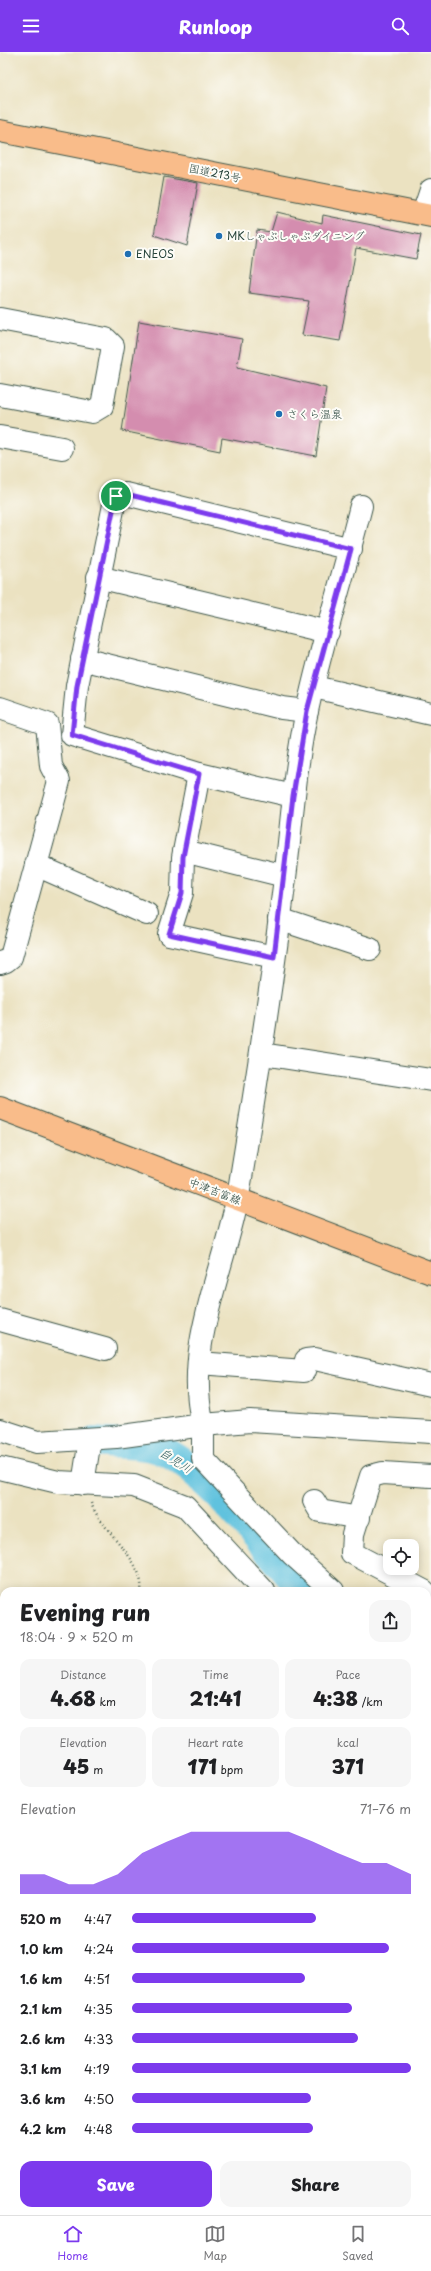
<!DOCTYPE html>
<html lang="en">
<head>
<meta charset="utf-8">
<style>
  :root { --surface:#fff; --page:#f6f6f6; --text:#202124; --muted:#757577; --line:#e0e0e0; --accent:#7c3aed }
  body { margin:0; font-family:"Playpen Sans","Klee One",sans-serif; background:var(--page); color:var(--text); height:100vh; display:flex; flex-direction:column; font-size:15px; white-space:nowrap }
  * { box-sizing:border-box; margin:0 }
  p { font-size:13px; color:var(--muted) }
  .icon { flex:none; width:22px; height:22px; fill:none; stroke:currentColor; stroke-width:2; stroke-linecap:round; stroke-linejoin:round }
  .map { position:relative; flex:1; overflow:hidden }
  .drawer { position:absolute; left:0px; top:1535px; width:431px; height:628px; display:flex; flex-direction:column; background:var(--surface); border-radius:12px 12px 0 0; box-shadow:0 2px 10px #0003 }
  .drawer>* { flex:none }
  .tools { position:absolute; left:383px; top:1487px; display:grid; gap:8px }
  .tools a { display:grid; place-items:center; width:36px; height:36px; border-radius:8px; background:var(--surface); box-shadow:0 2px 10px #0003; font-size:20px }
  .pin { position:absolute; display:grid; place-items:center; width:34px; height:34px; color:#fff; margin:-17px; border:2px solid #fff; border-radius:50%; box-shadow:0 1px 4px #0007 }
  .round { display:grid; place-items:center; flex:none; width:42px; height:42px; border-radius:12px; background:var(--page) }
  .head { display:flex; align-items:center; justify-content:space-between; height:68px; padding:0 20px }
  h1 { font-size:22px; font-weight:800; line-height:30px }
  .figures { display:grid; grid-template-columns:repeat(3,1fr); gap:6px; height:68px; padding:4px 20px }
  .figures div { display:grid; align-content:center; border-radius:10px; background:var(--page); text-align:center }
  .figures b { font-size:20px; font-weight:800 }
  .figures small { font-size:11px; font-weight:400 }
  .figures p { font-size:11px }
  .chart { height:112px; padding:8px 20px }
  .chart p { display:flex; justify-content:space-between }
  .chart svg { width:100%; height:72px; margin-top:4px; fill:var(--accent); opacity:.7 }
  .cta { display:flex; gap:8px; margin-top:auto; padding:8px 20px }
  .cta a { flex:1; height:46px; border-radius:12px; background:var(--accent); color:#fff; font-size:16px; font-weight:800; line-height:46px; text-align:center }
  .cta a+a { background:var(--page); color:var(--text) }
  ul { padding:0 20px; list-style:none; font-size:13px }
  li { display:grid; grid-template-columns:64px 48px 1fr; align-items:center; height:30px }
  li i { height:10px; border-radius:5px; background:var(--accent) }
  header { display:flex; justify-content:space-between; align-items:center; height:52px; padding:0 20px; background:var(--accent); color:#fff; font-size:18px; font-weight:800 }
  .tabs { display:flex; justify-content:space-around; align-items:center; height:56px; border-top:1px solid var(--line); background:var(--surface); font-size:11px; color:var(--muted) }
  .tabs a { display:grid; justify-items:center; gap:2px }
  .tabs .selected { color:var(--accent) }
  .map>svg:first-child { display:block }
</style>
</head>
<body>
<header><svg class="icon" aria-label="menu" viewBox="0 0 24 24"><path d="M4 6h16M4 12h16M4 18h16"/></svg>Runloop<svg class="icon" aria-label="search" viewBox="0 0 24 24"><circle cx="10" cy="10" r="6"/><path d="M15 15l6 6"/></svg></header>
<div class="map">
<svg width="431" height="2163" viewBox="0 0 431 2163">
  <rect width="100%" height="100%" fill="#fdfcf7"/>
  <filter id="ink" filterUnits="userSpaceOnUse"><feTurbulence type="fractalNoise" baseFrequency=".025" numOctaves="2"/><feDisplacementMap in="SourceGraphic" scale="8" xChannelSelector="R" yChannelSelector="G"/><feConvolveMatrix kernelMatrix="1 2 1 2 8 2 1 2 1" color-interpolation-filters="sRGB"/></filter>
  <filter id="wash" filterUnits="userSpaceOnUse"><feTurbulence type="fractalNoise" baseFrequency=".012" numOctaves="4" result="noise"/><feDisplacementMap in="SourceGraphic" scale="16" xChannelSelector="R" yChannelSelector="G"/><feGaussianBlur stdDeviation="0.9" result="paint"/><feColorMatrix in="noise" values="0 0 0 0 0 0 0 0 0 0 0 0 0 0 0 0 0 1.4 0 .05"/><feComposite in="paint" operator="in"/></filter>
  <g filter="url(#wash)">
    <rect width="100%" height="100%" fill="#ebe2c1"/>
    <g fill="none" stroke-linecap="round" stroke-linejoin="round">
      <g stroke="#60c2de" stroke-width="30">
        <path d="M 94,1390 C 113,1392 133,1391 152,1395 C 199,1405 269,1503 304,1539"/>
        <path d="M 427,1626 L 431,1628"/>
      </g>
    </g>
    <g id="blocks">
      <g fill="#d48daf">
        <path d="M 164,125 L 198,131 L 187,194 L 154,183 Z"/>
        <path d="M 277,160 L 322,171 L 323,163 L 421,183 L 416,207 L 356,196 L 340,289 L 302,283 L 309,249 L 249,241 L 257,178 L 271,180 Z"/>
        <path d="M 139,269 L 242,287 L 237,315 L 326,336 L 316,404 L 222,386 L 220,399 L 122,379 Z"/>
      </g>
    </g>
  </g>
  <g filter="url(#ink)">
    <use href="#blocks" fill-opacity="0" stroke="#3e5649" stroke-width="1"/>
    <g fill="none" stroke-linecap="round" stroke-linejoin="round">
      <defs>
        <g id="minor">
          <path d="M 423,162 L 431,138"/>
          <path d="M 0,267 L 106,287 L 113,294 L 102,354 L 92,360 L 0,343"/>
          <path d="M 0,385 L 62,396"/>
          <path d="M 361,454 C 344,522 322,590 307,659 C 295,714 292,770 285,826 C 272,931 256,1035 239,1138 C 226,1215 183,1294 203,1373 L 250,1369 L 431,1380"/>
          <path d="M 98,525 L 328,580"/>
          <path d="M 82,607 L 282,656 L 307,659"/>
          <path d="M 314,635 L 431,662"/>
          <path d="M 0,656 L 47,672 L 51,714 L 59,729 L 11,905 L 6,909 L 0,911"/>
          <path d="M 199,722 L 183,805 L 182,841 L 169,882 L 274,905"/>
          <path d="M 293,744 L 199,722 L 72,683 L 77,634 L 116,443 L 126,442 L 351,497"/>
          <path d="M 184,799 L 285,824"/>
          <path d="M 36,813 L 147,862"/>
          <path d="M 279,867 L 370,897"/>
          <path d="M 262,1002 L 431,1028"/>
          <path d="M 0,1268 L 105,1297"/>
          <path d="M 199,1311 L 304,1319 L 306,1308 L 315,1307 L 431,1333"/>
          <path d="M 0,1378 L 37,1390 L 116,1385 L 203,1373 L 203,1407 L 292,1502 L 333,1539"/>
          <path d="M 0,1416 L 58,1430 L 134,1434 L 185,1454 L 264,1539"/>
          <path d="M 83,1432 L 90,1387"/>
          <path d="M 314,1449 L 320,1459 L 359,1466"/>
          <path d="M 424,1539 L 352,1501 L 353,1482 L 371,1424 L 383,1421 L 431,1424"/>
          <path d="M 427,1593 L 431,1595"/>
          <path d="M 427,1648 L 431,1650"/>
          <path d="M 301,2160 L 318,2163"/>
        </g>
        <path id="major" d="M 0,1056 L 431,1221"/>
        <path id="highway" d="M 0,79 L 431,164"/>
      </defs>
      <use href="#minor" stroke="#3e5649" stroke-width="24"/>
      <use href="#major" stroke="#3e5649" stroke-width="24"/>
      <use href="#highway" stroke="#3e5649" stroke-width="24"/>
      <path stroke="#3e5649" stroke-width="2.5" stroke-dasharray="1 3" stroke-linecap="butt" d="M 91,1451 C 101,1479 145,1508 141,1539"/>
      <use href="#minor" stroke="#fff" stroke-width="22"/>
      <use href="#major" stroke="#f9bc8a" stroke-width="22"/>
      <use href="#highway" stroke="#f9bc8a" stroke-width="22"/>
      <defs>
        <g id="rail">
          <path d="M 0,1590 L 4,1591"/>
          <path d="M 0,1600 L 4,1602"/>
          <path d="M 427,1735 L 431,1737"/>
          <path d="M 427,1746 L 431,1747"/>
        </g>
      </defs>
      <use href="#rail" stroke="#1f3d34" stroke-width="4.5"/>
      <use href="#rail" stroke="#fdfcf7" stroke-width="3" stroke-dasharray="9" stroke-linecap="butt"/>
    </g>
  </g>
  <g fill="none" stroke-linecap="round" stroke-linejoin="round" filter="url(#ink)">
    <defs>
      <path id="route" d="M 126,442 L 351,497 L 307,659 L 293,744 L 274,905 L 169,882 L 182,841 L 183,805 L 199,722 L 72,683 L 77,634 L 116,444 Z"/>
    </defs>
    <use href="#route" stroke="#fff" stroke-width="8"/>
    <use href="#route" stroke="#7c3aed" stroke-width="5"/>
  </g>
  <g fill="#1f6fb2" stroke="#fdfcf7" stroke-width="1.5">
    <circle cx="219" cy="184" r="4"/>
    <circle cx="128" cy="202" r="4"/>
    <circle cx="279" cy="362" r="4"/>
  </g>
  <g text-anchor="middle" stroke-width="4" stroke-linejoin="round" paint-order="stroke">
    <g font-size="11" fill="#1f3d34" stroke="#fdfcf7">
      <text transform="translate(215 121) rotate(11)" y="4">国道213号</text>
      <text transform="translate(215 1139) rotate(21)" y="4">中津吉富線</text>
    </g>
    <g font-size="11" fill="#1f3d34" stroke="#fdfcf7" text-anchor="start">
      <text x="227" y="188">MKしゃぶしゃぶダイニング</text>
      <text x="136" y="206">ENEOS</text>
      <text x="287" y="366">さくら温泉</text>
    </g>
    <g font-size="12" font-style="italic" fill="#2f5e5e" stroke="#fdfcf7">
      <text transform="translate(176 1409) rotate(32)" y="4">自見川</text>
    </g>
  </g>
</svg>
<div class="tools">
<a><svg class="icon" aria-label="locate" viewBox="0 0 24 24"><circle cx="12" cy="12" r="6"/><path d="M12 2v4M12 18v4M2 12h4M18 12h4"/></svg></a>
</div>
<div class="pin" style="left:116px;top:444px;background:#1e9e55"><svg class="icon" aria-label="arrive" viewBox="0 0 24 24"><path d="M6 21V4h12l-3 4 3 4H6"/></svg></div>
<section class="drawer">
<div class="head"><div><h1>Evening run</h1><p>18:04 · 9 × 520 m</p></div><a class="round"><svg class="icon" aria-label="share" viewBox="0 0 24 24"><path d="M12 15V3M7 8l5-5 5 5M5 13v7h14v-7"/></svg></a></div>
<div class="figures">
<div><p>Distance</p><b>4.68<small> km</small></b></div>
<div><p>Time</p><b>21:41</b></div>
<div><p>Pace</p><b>4:38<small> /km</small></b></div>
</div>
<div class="figures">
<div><p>Elevation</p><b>45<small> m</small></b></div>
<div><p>Heart rate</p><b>171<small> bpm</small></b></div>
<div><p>kcal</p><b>371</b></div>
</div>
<div class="chart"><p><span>Elevation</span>71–76 m</p>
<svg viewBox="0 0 160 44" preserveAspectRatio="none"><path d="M0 44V32L10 32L20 38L30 38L40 32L50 19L60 12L70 6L80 6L90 6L100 6L110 6L120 12L130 19L140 25L150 25L160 32V44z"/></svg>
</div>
<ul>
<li><b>520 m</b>4:47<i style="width:66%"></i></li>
<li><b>1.0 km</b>4:24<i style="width:92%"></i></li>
<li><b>1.6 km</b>4:51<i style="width:62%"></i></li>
<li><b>2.1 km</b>4:35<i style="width:79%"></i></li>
<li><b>2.6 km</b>4:33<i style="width:81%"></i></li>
<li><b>3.1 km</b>4:19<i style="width:100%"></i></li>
<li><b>3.6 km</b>4:50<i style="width:64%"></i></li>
<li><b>4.2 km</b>4:48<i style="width:65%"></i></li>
</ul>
<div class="cta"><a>Save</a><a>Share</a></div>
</section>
</div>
<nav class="tabs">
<a class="selected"><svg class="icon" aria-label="home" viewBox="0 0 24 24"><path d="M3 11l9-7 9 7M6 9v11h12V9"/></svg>Home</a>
<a><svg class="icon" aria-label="map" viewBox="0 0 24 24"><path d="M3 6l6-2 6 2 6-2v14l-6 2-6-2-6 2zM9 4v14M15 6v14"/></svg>Map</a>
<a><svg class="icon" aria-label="saved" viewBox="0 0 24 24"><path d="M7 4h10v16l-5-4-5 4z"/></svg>Saved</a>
</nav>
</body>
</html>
